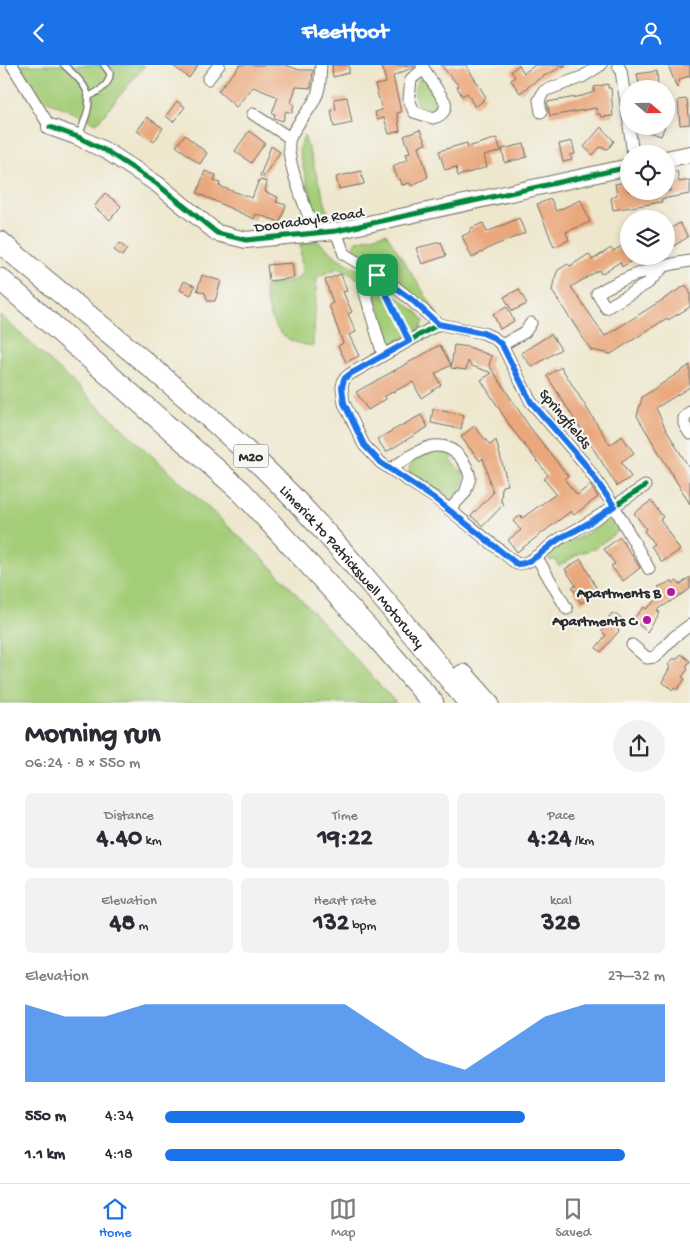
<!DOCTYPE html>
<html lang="en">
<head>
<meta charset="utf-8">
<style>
  :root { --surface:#fff; --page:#f2f2f3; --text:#2b2b33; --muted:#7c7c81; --line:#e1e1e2; --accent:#1a73e8 }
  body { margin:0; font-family:"Gochi Hand",sans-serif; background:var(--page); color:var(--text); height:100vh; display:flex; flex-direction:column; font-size:19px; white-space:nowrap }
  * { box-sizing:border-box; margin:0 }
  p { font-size:16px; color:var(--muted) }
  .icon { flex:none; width:28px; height:28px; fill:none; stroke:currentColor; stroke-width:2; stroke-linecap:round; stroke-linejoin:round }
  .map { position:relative; height:638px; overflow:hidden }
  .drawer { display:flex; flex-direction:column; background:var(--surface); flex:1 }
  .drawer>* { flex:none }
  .needle { width:32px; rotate:110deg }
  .tools { position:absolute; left:620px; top:15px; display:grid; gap:10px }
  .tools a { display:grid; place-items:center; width:55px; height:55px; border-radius:50%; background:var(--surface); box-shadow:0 2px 8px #0003; font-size:25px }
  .pin { position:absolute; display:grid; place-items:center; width:42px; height:42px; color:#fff; margin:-21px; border-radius:10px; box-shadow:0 2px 8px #0006 }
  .round { display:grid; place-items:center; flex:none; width:52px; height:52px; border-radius:26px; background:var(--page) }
  .summary { display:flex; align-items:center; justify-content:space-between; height:85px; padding:0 25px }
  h1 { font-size:28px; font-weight:800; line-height:38px }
  .stats { display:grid; grid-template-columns:repeat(3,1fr); gap:8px; height:85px; padding:5px 25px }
  .stats div { display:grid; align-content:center; border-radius:8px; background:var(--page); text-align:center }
  .stats b { font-size:25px; font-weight:800 }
  .stats small { font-size:14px; font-weight:400 }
  .stats p { font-size:14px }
  .chart { height:140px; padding:10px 25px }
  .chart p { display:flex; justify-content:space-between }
  .chart svg { width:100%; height:90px; margin-top:5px; fill:var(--accent); opacity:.7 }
  ul { padding:0 25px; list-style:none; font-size:16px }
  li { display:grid; grid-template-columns:80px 60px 1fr; align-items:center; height:38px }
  li i { height:12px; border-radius:6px; background:var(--accent) }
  header { display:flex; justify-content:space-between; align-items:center; height:65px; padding:0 25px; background:var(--accent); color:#fff; font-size:22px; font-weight:800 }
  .tabs { display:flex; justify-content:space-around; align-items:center; height:70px; border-top:1px solid var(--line); background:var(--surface); font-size:14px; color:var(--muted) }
  .tabs a { display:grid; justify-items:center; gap:2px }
  .tabs .current { color:var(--accent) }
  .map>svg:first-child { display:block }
</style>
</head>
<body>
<header><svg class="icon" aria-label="back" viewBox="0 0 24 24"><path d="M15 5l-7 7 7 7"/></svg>Fleetfoot<svg class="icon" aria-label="person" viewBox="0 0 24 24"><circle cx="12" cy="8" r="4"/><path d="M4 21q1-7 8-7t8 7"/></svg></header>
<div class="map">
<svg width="690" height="638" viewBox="0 0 690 638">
  <rect width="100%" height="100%" fill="#f6f6f2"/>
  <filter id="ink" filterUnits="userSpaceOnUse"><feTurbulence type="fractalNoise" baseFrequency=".02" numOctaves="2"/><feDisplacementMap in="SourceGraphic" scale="10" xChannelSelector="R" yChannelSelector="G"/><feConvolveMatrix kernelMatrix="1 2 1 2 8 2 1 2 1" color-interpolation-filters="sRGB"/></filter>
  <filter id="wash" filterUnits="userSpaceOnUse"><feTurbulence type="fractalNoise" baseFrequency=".0096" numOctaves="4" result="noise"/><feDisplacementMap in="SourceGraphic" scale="20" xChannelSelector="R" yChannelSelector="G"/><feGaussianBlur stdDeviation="1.12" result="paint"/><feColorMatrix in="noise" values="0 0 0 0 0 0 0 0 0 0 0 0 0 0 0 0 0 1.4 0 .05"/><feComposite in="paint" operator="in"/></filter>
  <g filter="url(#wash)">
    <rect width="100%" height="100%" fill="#eee7cd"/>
    <g fill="#a4cd78" stroke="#687c52">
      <path d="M 20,0 L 145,0 L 97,58 L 41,33 Z"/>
      <path d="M 419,14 L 425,14 L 443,39 L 438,48 L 418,44 C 415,34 412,23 419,14 Z"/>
      <path d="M 304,70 L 332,160 L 324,160 L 317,154 L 314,145 L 299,87 Z"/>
      <path d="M 386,168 L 438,250 L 408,224 L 389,211 L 390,207 L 353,184 L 357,176 Z"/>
      <path d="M 318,176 L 338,193 L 362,207 L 365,211 L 359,214 L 338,203 L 317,212 L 313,281 C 274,277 270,254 264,222 L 298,214 L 302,206 L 300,179 Z"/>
      <path d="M 374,213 L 419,249 L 424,256 L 420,265 L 393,278 L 392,281 L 389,281 L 383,275 C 387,264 383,242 372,236 L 372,231 L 378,226 Z"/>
      <path d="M 0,250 L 269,499 L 396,638 L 0,638 Z"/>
      <path d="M 436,386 L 453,390 L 451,396 L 460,406 L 464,406 C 464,417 461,433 449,437 L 428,416 L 412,409 L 409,405 L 411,396 Z"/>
      <path d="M 608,454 L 615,454 L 621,464 L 594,484 L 580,488 L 559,501 L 554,494 L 550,496 L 549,490 C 559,480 571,477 584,470 C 592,466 600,459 608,454 Z"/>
    </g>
    <g id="blocks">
      <g fill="#eaa77b">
        <path d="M 172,0 L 198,0 L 189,13 Z"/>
        <path d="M 240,0 L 286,0 L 299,5 L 313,5 L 311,23 L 296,22 L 291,38 L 294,39 L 292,48 L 286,46 L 283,56 L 274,53 L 275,49 L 272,48 L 278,32 L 253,22 L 236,42 L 218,26 Z"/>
        <path d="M 332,0 L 349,0 L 349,8 L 333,12 Z"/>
        <path d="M 382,0 L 414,0 L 414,2 L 393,11 L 401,47 L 397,48 L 400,66 L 389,69 L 384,53 L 377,55 L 375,47 L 382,45 L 375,20 L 386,18 Z"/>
        <path d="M 441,0 L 466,0 L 486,32 L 482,35 L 483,36 L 475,42 L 467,28 L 462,31 L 457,22 L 459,21 Z"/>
        <path d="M 519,0 L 524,8 L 535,0 L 566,0 L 540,13 L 520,28 L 511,15 L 515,12 L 511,6 Z"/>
        <path d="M 668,0 L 690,0 L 690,11 L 680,14 L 677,23 Z"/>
        <path d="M 657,6 L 658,24 L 640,24 L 637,9 Z"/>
        <path d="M 608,19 L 608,23 L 611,23 L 613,51 L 601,52 L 600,49 L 597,49 L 596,43 L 550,51 L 547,37 L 582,31 L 594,27 L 594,22 Z"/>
        <path d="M 347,32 L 352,58 L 334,62 L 331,45 L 336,44 L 334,34 Z"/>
        <path d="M 687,34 L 690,59 L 680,60 L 678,35 Z"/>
        <path d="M 177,36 L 185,42 L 173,57 L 166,51 Z"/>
        <path d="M 147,52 L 163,63 L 154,77 L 137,66 Z"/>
        <path d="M 637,61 L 665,61 L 661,71 L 637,63 Z"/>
        <path d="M 601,62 L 614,76 L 608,84 L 600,82 L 593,90 L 584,82 Z"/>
        <path d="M 420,65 L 426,79 L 419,81 L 428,112 L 411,121 L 410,118 L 402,120 L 400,114 L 398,115 L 393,101 L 408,94 L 406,88 L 410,87 L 404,71 Z"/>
        <path d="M 249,66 L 265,78 L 251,98 L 235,86 Z"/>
        <path d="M 185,70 L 207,88 L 200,99 L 176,81 Z"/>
        <path d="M 497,73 L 501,86 L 484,91 L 487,102 L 458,111 L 456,102 L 445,105 L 439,86 L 467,78 L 468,82 Z"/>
        <path d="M 572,76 L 575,89 L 570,90 L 572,95 L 563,97 L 559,79 Z"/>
        <path d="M 524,79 L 527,92 L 505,98 L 502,84 Z"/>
        <path d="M 271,81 L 280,87 L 263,112 L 260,111 Z"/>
        <path d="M 205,106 L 216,110 L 214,116 L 220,118 L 219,121 L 252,133 L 259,115 L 267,117 L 265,127 L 278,132 L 276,137 L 286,140 L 280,157 L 256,149 L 254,154 L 197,128 Z"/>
        <path d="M 361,106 L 364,119 L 339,124 L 336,112 Z"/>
        <path d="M 677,106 L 679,117 L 690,115 L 690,129 L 661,134 L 662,137 L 613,145 L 611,133 L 617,130 L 615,119 L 626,117 L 628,126 L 671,126 L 668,107 Z"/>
        <path d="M 105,128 L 121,141 L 110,155 L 94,142 Z"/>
        <path d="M 551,134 L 556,146 L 581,135 L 590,157 L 566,167 L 569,175 L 554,182 L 537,139 Z"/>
        <path d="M 519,153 L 525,168 L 493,181 L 472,193 L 462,171 L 469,168 L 471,163 L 483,158 L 487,167 Z"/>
        <path d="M 680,158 L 688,172 L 666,186 L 666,166 Z"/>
        <path d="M 441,177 L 446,191 L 422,199 L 416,183 Z"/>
        <path d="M 629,177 L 629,191 L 639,191 L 622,202 L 620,197 L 601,209 L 599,205 L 571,222 L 605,271 L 686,220 L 690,227 L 690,242 L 668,255 L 667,253 L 611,289 L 591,285 L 552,226 L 554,215 L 558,205 L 568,199 L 570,201 L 589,189 L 592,195 L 611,183 L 613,186 Z"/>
        <path d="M 119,178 L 127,184 L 122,191 L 114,185 Z"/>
        <path d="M 292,198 L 294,213 L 269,216 L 267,200 Z"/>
        <path d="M 341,209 L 347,226 L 343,227 L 352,247 L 348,249 L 356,267 L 349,270 L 359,291 L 346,297 L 338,281 L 343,278 L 329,240 L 333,238 L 325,215 Z"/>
        <path d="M 202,210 L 221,216 L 215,236 L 208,236 L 205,228 L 197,225 Z"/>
        <path d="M 184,216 L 195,221 L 191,230 L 180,225 Z"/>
        <path d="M 519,224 L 527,239 L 512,246 L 504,232 Z"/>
        <path d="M 507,242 L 514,256 L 500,264 L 493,249 Z"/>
        <path d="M 551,269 L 561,284 L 532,302 L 521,288 Z"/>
        <path d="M 440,280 L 451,300 L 435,309 L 441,320 L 421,333 L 413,317 L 385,331 L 386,334 L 368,345 L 356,327 Z"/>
        <path d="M 454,280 L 469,282 L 492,291 L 489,300 L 529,361 L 568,411 L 564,414 L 577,430 L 590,420 L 598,432 L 574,450 L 571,446 L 517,487 L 508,475 L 521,465 L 513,456 L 521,450 L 522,453 L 556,429 L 544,414 L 548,410 L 512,364 L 481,315 L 492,308 L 472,301 L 468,296 L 466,305 L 451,303 Z"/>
        <path d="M 690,300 L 690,322 L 656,343 L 665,363 L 690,404 L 690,439 L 637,351 L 642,332 Z"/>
        <path d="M 561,302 L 610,380 L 622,371 L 634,388 L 621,397 L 631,412 L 617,421 L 547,311 Z"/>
        <path d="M 433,344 L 464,350 L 461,364 L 431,358 Z"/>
        <path d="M 421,350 L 428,362 L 386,387 L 377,374 Z"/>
        <path d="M 474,361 L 490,380 L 496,375 L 508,420 L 502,421 L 501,437 L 504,439 L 483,461 L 471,451 L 493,428 L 483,393 L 480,396 L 461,372 Z"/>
        <path d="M 651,436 L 663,452 L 660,454 L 680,485 L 662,497 L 651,481 L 654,479 L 644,466 L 646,464 L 634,448 Z"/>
        <path d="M 620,472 L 640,503 L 623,516 L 611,501 L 615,499 L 604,484 Z"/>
        <path d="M 581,494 L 599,528 L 581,538 L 572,522 L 576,521 L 565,504 Z"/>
        <path d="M 690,512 L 690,524 L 657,545 L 660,548 L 647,567 L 633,554 L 644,542 L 646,544 L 661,531 L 657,526 L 660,524 L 658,522 L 672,516 L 673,518 L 677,516 L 680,520 Z"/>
        <path d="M 612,548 L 625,555 L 617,564 L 619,566 L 601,587 L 596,583 L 606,570 L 602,566 L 604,564 L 601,562 Z"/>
        <path d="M 681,589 L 690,596 L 686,602 L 688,604 L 682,612 L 685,614 L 677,625 L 674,623 L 673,625 L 662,617 L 670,602 L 668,600 L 674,593 L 676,595 Z"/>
      </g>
    </g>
  </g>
  <g filter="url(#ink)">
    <use href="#blocks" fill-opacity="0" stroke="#6f6d64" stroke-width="1"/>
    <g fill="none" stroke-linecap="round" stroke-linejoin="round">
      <defs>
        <g id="lane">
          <path d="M 64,0 C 94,27 94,33 79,70"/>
          <path d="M 88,32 C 98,27 110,20 110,8 L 104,0"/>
        </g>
        <g id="street">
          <path d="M 12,0 L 50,62"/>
          <path d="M 422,0 L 424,4 L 445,37 C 447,46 441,51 433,53 L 414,47 L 409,34 L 411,14 L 424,4"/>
          <path d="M 618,0 L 621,6 L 629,58"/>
          <path d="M 208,14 L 219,0"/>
          <path d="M 541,47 L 539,35 L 544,26 L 582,12 L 601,0"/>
          <path d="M 253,49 L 290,73"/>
          <path d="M 629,61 L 633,89"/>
          <path d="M 336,166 L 344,189 L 392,219 L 439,259 L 483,268 L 494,273 L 502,280 L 531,337 L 584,398 L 614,441 L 649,504"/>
          <path d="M 315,168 C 308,148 283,91 290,73 C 296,59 309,47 315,34 C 321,24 320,11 321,0"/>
          <path d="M 665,200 L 648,218 L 606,243 L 597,228 C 626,211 657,201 690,196"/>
          <path d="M 363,221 L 383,290"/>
          <path d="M 439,259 L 350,309 L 344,314 L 342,322 L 344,338 L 364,380 L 381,398 L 435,433 L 517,499 C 535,499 548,479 563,472 C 592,457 618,438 645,421"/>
          <path d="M 502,280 L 525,267 L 531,258"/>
          <path d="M 690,347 L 684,353 L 684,359 L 690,369"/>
          <path d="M 391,404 C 412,390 438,367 460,392 C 465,398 469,406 470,413 L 465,428 L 450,444"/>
          <path d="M 536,491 L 567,544"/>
          <path d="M 632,580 L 647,593 L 655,592 L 674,572 L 690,560"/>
        </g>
        <g id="secondary">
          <path d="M 50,62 L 78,72 L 108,87 L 157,119 L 217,168 L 246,175 L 336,166 L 629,102"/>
          <path d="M 666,94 L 690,89"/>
        </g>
        <g id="highway">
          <path id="s1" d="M 0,177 C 92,256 190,329 276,415 C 344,484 407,562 469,638"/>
          <path d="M 0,214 L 242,427 L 377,573 L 433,638"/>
          <path d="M 463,610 L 488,638"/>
        </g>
      </defs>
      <use href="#lane" stroke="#6f6d64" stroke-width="8"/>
      <use href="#street" stroke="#6f6d64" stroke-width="13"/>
      <use href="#secondary" stroke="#6f6d64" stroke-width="18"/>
      <use href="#highway" stroke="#6f6d64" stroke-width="23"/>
      <path stroke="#6f6d64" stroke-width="2" stroke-dasharray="1 4" stroke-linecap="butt" d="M 385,228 L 404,266"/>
      <use href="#lane" stroke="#fff" stroke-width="5.5"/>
      <use href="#street" stroke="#fff" stroke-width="11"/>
      <use href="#secondary" stroke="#fff" stroke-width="16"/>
      <use href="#highway" stroke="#fff" stroke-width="21"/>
      <defs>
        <g id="cycleway">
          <path d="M 50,62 L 78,72 L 108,87 L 157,119 L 217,168 L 246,175 L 336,166 L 629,102"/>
          <path d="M 439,259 L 350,309 L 344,314 L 342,322 L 344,338 L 364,380 L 381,398 L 435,433 L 517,499 C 535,499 548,479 563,472 C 592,457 618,438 645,421"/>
        </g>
      </defs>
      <use href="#cycleway" stroke="#f6f6f2" stroke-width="8"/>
      <use href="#cycleway" stroke="#00873e" stroke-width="5"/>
    </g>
  </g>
  <g fill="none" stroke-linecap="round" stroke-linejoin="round" filter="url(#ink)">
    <defs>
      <path id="route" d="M 377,210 L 411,234 L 438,259 L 483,268 L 494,273 L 502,280 L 531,337 L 584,398 L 614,441 C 598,453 582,463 564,471 C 548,479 535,499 517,499 L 435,434 L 381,398 L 364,380 L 344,338 L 342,322 L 344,314 L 350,309 L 409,276 Z"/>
    </defs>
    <use href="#route" stroke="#fff" stroke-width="10"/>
    <use href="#route" stroke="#1a73e8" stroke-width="6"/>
  </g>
  <g fill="#b5179e" stroke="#f6f6f2" stroke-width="2">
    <circle cx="671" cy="527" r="5"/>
    <circle cx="647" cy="555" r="5"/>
  </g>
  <g text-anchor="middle" stroke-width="4.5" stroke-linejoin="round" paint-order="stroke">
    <rect fill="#f6f6f2" stroke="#686867" stroke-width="1" x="233.5" y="379.5" width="35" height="23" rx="4"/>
    <g font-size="14" font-weight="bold" fill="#2b2b2b">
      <text x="251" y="396">M20</text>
    </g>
    <g font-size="15" fill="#2b2b2b" stroke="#f6f6f2">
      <text transform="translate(309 154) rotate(-8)" y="5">Dooradoyle Road</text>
      <text transform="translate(566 353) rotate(50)" y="5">Springfields</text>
      <text dy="5" stroke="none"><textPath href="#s1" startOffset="480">Limerick to Patrickswell Motorway</textPath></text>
    </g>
    <g font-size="15" font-weight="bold" fill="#2b2b2b" stroke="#f6f6f2" text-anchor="end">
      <text x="661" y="532">Apartments B</text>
      <text x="637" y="560">Apartments C</text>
    </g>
  </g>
</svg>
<div class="tools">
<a><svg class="needle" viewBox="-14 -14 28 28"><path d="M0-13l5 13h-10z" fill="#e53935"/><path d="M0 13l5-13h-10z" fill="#7c7c81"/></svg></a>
<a><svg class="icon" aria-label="locate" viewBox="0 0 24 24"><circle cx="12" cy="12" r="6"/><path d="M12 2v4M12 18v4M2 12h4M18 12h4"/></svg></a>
<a><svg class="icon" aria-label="layers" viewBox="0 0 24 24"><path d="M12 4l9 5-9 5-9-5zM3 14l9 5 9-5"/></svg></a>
</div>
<div class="pin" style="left:377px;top:210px;background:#1e9e55"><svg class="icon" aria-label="arrive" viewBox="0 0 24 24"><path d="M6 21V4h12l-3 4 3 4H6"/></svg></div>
</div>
<section class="drawer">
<div class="summary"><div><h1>Morning run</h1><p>06:24 · 8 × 550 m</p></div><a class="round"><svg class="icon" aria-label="share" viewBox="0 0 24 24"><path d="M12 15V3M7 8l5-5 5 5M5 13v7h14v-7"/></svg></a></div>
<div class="stats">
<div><p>Distance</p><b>4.40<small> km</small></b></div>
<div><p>Time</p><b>19:22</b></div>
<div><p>Pace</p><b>4:24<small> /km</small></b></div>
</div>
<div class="stats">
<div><p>Elevation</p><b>48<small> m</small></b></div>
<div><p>Heart rate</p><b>132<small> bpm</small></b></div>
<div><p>kcal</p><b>328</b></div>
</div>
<div class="chart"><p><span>Elevation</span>27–32 m</p>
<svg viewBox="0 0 160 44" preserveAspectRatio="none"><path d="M0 44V6L10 12L20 12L30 6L40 6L50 6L60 6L70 6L80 6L90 19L100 32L110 38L120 25L130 12L140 6L150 6L160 6V44z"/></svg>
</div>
<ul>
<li><b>550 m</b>4:34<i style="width:72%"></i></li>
<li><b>1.1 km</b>4:18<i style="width:92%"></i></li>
</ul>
</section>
<nav class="tabs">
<a class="current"><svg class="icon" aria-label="home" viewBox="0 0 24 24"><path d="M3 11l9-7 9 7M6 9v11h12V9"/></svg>Home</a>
<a><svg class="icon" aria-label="map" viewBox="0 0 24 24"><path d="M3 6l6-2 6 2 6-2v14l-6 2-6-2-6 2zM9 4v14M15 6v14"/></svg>Map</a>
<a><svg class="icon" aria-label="saved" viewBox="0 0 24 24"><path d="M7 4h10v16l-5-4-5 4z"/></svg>Saved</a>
</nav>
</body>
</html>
